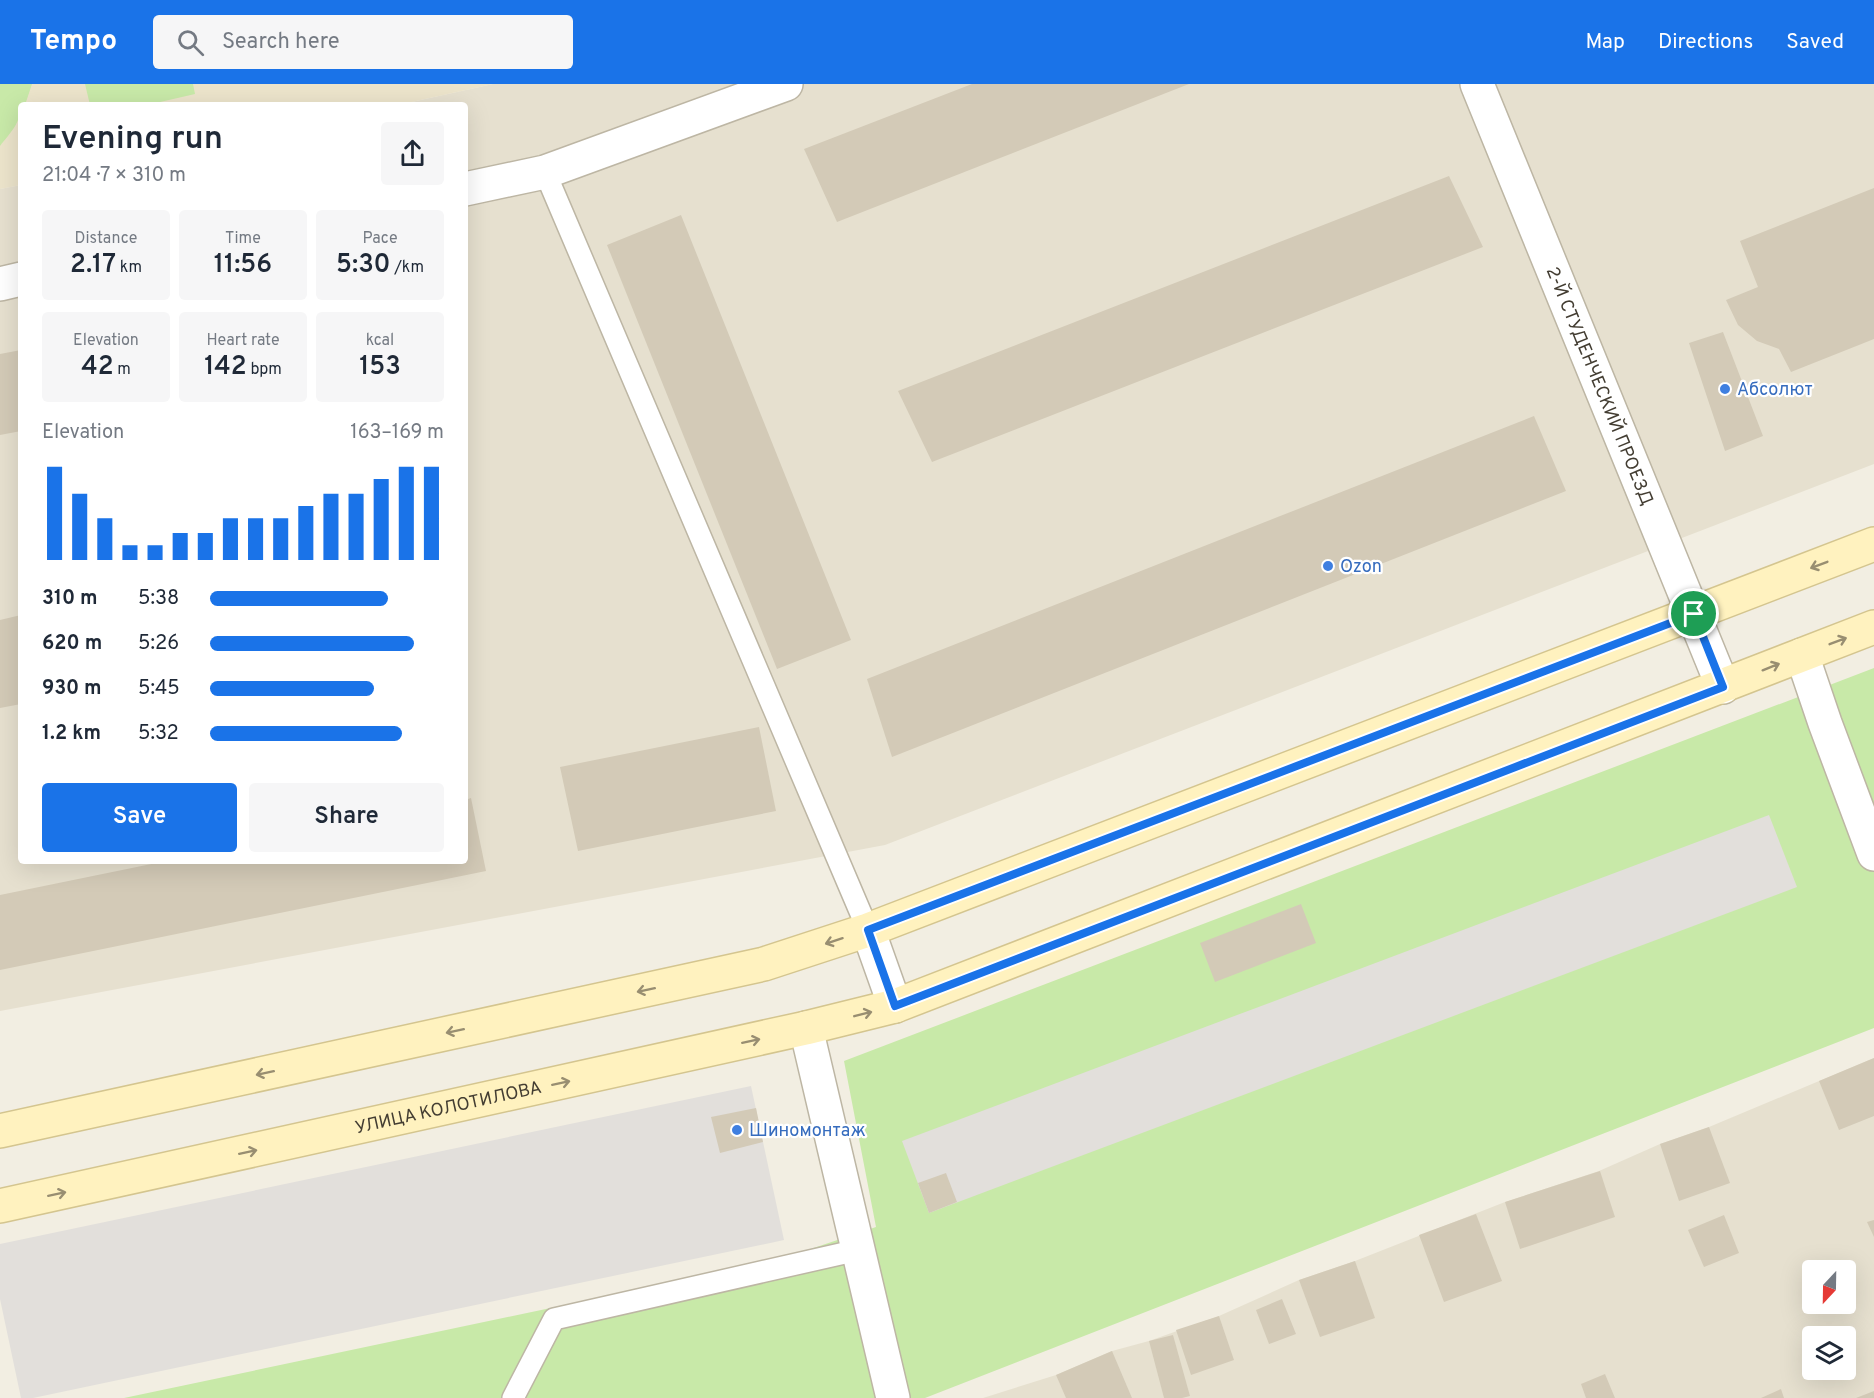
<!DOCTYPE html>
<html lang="en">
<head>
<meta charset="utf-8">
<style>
  :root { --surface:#fff; --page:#f6f6f7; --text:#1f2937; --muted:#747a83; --accent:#1a73e8 }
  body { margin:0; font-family:Overpass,sans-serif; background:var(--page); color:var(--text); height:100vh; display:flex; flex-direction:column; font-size:22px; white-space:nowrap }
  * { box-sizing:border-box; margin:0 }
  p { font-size:20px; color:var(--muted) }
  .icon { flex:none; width:33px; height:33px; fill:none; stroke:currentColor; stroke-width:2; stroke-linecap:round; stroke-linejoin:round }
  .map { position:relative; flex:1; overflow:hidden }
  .panel { position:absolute; left:18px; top:18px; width:450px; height:762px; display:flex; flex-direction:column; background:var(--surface); border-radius:6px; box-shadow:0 6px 24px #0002 }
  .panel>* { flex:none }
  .needle { width:39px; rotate:202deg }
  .controls { position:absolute; left:1802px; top:1176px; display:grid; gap:12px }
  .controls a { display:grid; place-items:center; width:54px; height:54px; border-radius:6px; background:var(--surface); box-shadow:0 6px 24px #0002; font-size:30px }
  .pin { position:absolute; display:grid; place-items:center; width:51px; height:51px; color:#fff; margin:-26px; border:3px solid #fff; border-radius:50%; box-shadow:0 2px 6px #0007 }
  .round { display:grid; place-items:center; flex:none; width:63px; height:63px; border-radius:6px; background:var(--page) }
  .overview { display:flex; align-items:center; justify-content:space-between; height:102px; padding:0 24px }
  h1 { font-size:33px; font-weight:600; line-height:45px }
  .metrics { display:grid; grid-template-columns:repeat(3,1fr); gap:9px; height:102px; padding:6px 24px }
  .metrics div { display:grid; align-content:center; border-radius:6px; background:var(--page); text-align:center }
  .metrics b { font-size:26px; font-weight:600 }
  .metrics small { font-size:16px; font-weight:400 }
  .metrics p { font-size:16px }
  .chart { height:168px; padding:12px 24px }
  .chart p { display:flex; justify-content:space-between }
  .chart svg { width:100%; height:108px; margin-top:6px; stroke:var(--accent); stroke-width:6 }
  .primary-button { display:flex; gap:12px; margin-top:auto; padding:12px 24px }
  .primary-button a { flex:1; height:69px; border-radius:6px; background:var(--accent); color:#fff; font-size:24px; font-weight:600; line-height:69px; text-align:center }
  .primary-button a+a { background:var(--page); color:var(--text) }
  ul { padding:0 24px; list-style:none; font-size:20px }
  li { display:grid; grid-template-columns:96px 72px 1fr; align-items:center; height:45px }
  li i { height:15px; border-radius:8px; background:var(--accent) }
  header { display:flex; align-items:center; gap:36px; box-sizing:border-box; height:84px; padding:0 30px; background:var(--accent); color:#fff }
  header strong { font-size:28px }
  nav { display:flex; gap:33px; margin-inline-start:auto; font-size:21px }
  .search { width:420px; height:54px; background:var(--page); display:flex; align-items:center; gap:15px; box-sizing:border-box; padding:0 21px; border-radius:6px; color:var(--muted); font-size:22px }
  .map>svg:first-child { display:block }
</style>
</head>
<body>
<header>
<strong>Tempo</strong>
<div class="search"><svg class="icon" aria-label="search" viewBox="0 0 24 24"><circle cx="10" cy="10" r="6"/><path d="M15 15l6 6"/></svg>Search here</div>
<nav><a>Map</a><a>Directions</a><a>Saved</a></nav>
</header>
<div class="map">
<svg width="1874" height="1314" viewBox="0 0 1874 1314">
  <rect width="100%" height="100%" fill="#f2eee2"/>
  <g fill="#e6e0cf" fill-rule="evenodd">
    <path d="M 493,0 L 1874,0 L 1874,380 L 885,761 L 0,927 L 0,105 L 21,101 L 21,777 L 465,777 L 465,21 L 398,21 Z"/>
    <path d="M 1874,974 L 1874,1314 L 983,1314 L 1056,1291 L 1112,1267 L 1149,1257 L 1219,1232 L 1299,1196 L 1355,1177 L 1505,1118 L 1599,1087 L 1660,1060 L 1709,1043 ZM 1812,1186 L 1845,1186 L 1845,1220 L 1812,1220 ZM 1812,1252 L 1845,1252 L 1845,1286 L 1812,1286 Z"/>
  </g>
  <path fill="#ece4cb" d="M 0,0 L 493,0 L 398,21 L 21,21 L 21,101 L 0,105 Z"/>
  <g fill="#c8e9a8">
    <path d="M 0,0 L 32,0 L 25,21 L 21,21 C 21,39 10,49 0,62 Z"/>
    <path d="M 85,0 L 193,0 L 195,10 L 147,21 L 90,21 Z"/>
    <path d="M 1874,584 L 1874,944 L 925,1314 L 124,1314 L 778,1176 L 876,1143 L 844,977 Z"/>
  </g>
  <g fill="#e2dfdb">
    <path d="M 1769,731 L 1797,803 L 929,1129 L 902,1057 Z"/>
    <path d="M 751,1002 L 784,1156 L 33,1314 L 21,1314 L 0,1215 L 0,1160 Z"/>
  </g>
  <g fill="#d3cab7">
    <path d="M 972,0 L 1189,0 L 837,138 L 804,65 Z"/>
    <path d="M 1449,92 L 1483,163 L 932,378 L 898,307 Z"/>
    <path d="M 1874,104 L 1874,255 L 1791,288 L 1779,265 L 1757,257 L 1738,241 L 1726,216 L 1758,203 L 1740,157 Z"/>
    <path d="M 681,131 L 851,556 L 777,585 L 607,161 Z"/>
    <path d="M 1723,248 L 1763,352 L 1725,367 L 1689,259 Z"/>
    <path d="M 21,266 L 21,347 L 0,351 L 0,270 Z"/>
    <path d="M 1534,332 L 1566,407 L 892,673 L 867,595 Z"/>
    <path d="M 21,531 L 21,620 L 0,624 L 0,536 Z"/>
    <path d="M 759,643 L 776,727 L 578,767 L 560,683 Z"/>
    <path d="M 471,714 L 486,787 L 0,886 L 0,811 L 166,777 L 465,777 L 465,716 Z"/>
    <path d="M 1301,820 L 1316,859 L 1215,898 L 1200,859 Z"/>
    <path d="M 1874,974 L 1874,1032 L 1839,1046 L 1819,997 Z"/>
    <path d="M 756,1024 L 763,1058 L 720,1069 L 711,1033 Z"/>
    <path d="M 1709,1043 L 1730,1099 L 1679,1117 L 1660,1060 Z"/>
    <path d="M 1600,1087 L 1615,1133 L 1520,1165 L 1505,1118 Z"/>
    <path d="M 946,1089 L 957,1118 L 929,1129 L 918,1099 Z"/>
    <path d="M 1476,1130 L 1502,1197 L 1444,1218 L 1419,1151 Z"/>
    <path d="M 1724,1131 L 1739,1169 L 1704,1183 L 1688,1146 Z"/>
    <path d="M 1874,1136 L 1874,1153 L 1867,1138 Z"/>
    <path d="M 1355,1177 L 1375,1234 L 1320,1253 L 1299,1196 Z"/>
    <path d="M 1282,1215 L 1296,1250 L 1269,1260 L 1256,1226 Z"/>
    <path d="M 1219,1232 L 1234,1276 L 1191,1291 L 1176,1246 Z"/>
    <path d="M 1173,1251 L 1190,1312 L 1182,1314 L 1164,1314 L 1149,1257 Z"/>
    <path d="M 1112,1267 L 1132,1314 L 1066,1314 L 1056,1291 Z"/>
    <path d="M 1605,1290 L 1615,1314 L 1586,1314 L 1581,1300 Z"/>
    <path d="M 1781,1305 L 1784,1314 L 1761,1314 Z"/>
    <path d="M 1874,1307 L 1874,1314 L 1856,1314 Z"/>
  </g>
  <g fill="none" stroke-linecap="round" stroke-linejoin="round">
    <defs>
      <g id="lane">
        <path d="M 545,88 L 868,846"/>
        <path d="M 513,1314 L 554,1235 L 858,1166"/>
      </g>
      <g id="street">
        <path id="s1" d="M 1477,0 L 1723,603"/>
        <path d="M 465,105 L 545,88 L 786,0"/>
        <path d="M 0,200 L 21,195"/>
        <path d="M 1802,571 L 1825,639 L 1874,770"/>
        <path d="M 868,846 L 895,922"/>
        <path d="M 806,944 L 893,1314"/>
      </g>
      <g id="secondary">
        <path d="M 0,1047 L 764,880 L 868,846 L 1874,460"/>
        <path id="s2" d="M 0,1122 L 806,944 L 895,922 L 1874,543"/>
      </g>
    </defs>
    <use href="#lane" stroke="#bdb6a4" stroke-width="24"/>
    <use href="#street" stroke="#bdb6a4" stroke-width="36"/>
    <use href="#secondary" stroke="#d4c58f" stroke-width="36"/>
    <use href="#lane" stroke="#fff" stroke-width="21"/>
    <use href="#street" stroke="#fff" stroke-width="33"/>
    <use href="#secondary" stroke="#fff2bf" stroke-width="33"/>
  </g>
  <defs><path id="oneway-shaft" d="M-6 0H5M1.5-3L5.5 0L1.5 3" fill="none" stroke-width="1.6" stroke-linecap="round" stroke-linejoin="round" transform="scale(1.5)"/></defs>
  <g stroke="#988e71">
    <use href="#oneway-shaft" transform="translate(1819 481) rotate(159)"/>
    <use href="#oneway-shaft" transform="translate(1838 557) rotate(-21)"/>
    <use href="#oneway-shaft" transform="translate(1771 583) rotate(-22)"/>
    <use href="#oneway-shaft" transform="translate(834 857) rotate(162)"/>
    <use href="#oneway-shaft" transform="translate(646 906) rotate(168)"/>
    <use href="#oneway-shaft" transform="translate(863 930) rotate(-14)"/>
    <use href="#oneway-shaft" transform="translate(455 947) rotate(168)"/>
    <use href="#oneway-shaft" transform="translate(751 957) rotate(-12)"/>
    <use href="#oneway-shaft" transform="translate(265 989) rotate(168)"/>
    <use href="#oneway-shaft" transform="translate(561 999) rotate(-12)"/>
    <use href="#oneway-shaft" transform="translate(248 1068) rotate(-12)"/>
    <use href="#oneway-shaft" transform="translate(57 1110) rotate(-12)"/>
  </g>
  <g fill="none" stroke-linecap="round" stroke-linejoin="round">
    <defs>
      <path id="route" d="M 1694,530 L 1723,603 L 895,922 L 868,846 Z"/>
    </defs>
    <use href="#route" stroke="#fff" stroke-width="12"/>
    <use href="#route" stroke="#1a73e8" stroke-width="8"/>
  </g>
  <g fill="#3f7fe0" stroke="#fff" stroke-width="2">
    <circle cx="1725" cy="305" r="6"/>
    <circle cx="1328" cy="482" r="6"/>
    <circle cx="737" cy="1046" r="6"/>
  </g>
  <g text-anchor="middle" stroke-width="4.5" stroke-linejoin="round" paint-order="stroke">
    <g font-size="18" fill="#433d32" stroke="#fff">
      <text dy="6" stroke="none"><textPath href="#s1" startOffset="326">2-Й СТУДЕНЧЕСКИЙ ПРОЕЗД</textPath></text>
      <text dy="6" stroke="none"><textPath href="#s2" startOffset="459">УЛИЦА КОЛОТИЛОВА</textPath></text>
    </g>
    <g font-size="18" fill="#366cbe" stroke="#fff" text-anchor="start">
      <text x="1737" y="311">Абсолют</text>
      <text x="1340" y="488">Ozon</text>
      <text x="749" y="1052">Шиномонтаж</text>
    </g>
  </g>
</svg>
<div class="controls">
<a><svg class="needle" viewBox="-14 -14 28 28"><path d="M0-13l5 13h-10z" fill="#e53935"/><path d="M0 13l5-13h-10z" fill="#747a83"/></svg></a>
<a><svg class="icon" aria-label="layers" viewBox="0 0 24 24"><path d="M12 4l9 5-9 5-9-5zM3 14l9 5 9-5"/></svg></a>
</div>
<div class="pin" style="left:1694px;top:530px;background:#1e9e55"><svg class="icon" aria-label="arrive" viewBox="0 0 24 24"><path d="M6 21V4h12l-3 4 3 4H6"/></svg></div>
<section class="panel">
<div class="overview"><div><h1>Evening run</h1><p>21:04 · 7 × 310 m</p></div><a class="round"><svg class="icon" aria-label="share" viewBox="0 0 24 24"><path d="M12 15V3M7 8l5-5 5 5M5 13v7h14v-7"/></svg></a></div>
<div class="metrics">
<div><p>Distance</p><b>2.17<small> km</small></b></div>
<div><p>Time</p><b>11:56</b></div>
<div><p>Pace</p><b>5:30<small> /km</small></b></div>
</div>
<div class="metrics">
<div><p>Elevation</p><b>42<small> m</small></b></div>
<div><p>Heart rate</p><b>142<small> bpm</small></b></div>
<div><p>kcal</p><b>153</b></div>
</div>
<div class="chart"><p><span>Elevation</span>163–169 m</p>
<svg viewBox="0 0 160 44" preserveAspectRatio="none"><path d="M5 44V6M15 44V17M25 44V27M35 44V38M45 44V38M55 44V33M65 44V33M75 44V27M85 44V27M95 44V27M105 44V22M115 44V17M125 44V17M135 44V11M145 44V6M155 44V6"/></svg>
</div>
<ul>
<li><b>310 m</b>5:38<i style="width:76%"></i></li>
<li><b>620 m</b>5:26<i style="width:87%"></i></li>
<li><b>930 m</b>5:45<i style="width:70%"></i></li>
<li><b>1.2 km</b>5:32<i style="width:82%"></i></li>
</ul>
<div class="primary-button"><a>Save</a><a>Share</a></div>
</section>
</div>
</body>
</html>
